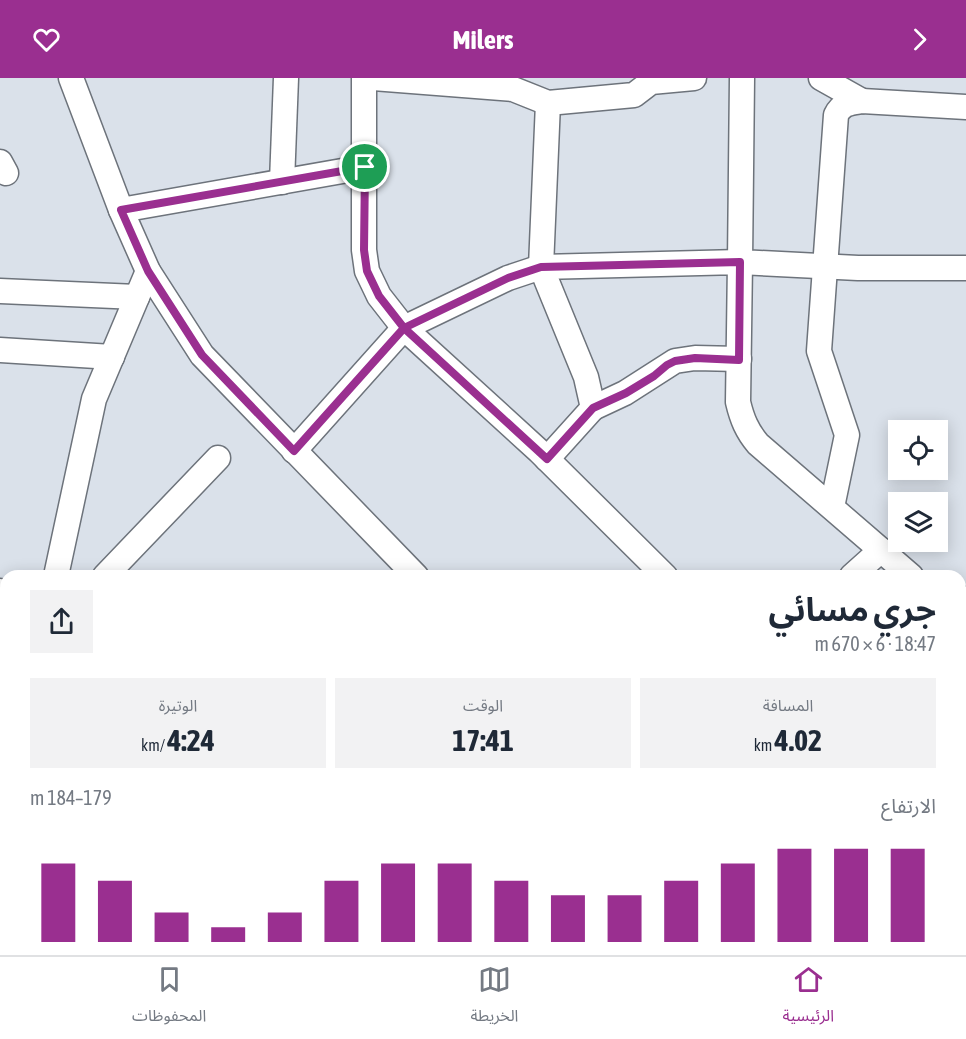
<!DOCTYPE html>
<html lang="ar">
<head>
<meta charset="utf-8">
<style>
  :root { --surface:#fff; --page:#f2f2f3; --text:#1f2937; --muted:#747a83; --line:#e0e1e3; --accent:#9a2f90 }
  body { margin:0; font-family:"Asap Condensed","Noto Sans Arabic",sans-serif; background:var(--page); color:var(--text); direction:rtl; height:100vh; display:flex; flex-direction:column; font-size:22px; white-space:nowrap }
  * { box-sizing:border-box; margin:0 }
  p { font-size:20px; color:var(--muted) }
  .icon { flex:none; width:33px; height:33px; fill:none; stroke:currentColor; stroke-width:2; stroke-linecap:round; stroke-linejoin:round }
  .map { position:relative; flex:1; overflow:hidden; direction:ltr }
  .side { position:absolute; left:0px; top:492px; width:966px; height:386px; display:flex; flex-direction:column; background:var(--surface); border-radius:18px 18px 0 0; box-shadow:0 3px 15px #0003; direction:rtl }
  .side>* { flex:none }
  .buttons { position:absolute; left:888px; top:342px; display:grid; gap:12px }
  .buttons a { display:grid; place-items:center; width:60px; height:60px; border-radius:0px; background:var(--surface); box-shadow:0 3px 15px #0003; font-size:30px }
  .pin { position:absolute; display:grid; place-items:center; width:51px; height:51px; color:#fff; margin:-26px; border:3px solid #fff; border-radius:50%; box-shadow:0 2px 6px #0007 }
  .round { display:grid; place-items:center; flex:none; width:63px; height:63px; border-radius:0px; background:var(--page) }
  .headline { display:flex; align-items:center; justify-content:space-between; height:102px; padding:0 30px }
  h1 { font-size:33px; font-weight:700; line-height:45px }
  .stats { display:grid; grid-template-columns:repeat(3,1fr); gap:9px; height:102px; padding:6px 30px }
  .stats div { display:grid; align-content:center; border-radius:0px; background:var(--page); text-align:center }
  .stats b { font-size:30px; font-weight:700 }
  .stats small { font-size:16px; font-weight:400 }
  .stats p { font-size:16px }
  .chart { height:168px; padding:12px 30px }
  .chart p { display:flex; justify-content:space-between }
  .chart svg { width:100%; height:108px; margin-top:6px; stroke:var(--accent); stroke-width:6 }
  header { display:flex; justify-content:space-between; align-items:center; height:78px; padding:0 30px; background:var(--accent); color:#fff; font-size:27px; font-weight:700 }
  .tab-bar { display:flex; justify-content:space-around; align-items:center; height:84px; border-top:2px solid var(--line); background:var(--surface); font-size:16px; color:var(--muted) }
  .tab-bar a { display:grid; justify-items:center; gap:3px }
  .tab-bar .on { color:var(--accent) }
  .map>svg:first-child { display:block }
</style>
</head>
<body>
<header><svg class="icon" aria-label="forward" viewBox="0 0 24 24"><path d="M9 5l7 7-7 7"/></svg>Milers<svg class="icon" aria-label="heart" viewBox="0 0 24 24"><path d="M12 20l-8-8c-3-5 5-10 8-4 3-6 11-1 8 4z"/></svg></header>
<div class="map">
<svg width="966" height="877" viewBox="0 0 966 877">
  <rect width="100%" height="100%" fill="#dae1ea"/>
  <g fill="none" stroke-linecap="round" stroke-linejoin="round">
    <defs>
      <g id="minor">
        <path d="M 71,0 L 121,132 L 148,193 L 202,277 L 416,498"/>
        <path d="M 364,0 L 364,172 L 367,193 L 379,218 L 404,250 L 539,373 L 665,498"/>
        <path d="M 373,0 L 513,11 L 548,25 L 634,17 L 651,4 L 694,0"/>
        <path d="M 742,0 L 740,184 L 858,190 L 966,190"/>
        <path d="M 821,0 L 862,23"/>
        <path d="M 0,84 L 6,95"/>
        <path d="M 282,104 L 286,0"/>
        <path d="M 121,132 L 365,89"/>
        <path d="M 0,213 L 137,219"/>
        <path d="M 0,272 L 112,279"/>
        <path d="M 593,330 L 625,315 L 675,283 L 695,280 L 739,281"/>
        <path d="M 294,373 L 404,250 L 508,200 L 541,189 L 740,184 L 738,324 C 742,341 747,353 758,366 L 911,498"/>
        <path d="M 547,381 L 593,330 L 586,299 L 541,189 L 548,25"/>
        <path d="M 832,429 L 847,357 L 819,273 L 836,37 C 842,25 850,25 862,23 L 966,29"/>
        <path d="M 56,498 L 94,321 L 148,193"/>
        <path d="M 105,498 L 218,380"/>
        <path d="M 852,498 L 881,472"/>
        <path d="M 0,513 L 6,514"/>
        <path d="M 960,521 L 966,521"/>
        <path d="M 0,615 L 6,614"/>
        <path d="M 960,746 L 966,744"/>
        <path d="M 0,839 L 6,839"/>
        <path d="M 265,872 L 267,877"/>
        <path d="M 397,872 L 399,877"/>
        <path d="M 599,872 L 601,877"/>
        <path d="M 731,872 L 732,877"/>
        <path d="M 805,872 L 807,877"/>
        <path d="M 36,877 L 37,872"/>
        <path d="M 640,877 L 655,872"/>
      </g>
    </defs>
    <use href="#minor" stroke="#6d737b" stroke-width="27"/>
    <use href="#minor" stroke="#fff" stroke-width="24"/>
  </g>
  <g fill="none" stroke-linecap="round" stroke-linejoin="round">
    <defs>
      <path id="route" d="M 365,89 L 121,132 L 148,193 L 202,277 L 294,373 L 404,250 L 508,200 L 541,189 L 740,184 L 739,282 L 695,280 L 675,283 L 667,287 L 654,298 L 626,315 L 593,330 L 547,381 L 404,250 L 379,218 L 367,193 L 364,172 L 365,89"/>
    </defs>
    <use href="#route" stroke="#fff" stroke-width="12"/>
    <use href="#route" stroke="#9a2f90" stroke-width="8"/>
  </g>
</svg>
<div class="buttons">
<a><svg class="icon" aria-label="locate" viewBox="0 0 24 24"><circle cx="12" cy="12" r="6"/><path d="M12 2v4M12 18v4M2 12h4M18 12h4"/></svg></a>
<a><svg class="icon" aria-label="layers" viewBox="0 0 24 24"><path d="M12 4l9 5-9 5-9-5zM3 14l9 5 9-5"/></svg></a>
</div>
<div class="pin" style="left:365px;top:89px;background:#1e9e55"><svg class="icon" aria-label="arrive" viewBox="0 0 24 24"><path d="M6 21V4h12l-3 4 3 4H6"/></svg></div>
<section class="side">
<div class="headline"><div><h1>جري مسائي</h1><p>18:47 · 6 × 670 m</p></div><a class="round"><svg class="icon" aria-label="share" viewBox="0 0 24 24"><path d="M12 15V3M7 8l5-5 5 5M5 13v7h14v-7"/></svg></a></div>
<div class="stats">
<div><p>المسافة</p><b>4.02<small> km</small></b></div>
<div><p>الوقت</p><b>17:41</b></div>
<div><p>الوتيرة</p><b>4:24<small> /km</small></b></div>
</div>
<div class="chart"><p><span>الارتفاع</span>179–184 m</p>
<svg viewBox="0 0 160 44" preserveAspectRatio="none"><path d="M5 44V12M15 44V19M25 44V32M35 44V38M45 44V32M55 44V19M65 44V12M75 44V12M85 44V19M95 44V25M105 44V25M115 44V19M125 44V12M135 44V6M145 44V6M155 44V6"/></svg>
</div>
</section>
</div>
<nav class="tab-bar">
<a class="on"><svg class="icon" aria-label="home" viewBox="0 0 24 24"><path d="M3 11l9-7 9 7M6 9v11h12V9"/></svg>الرئيسية</a>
<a><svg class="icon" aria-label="map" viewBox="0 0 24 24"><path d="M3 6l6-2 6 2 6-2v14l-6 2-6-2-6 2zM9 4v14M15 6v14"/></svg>الخريطة</a>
<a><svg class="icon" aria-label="saved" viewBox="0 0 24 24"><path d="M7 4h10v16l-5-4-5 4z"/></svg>المحفوظات</a>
</nav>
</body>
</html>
